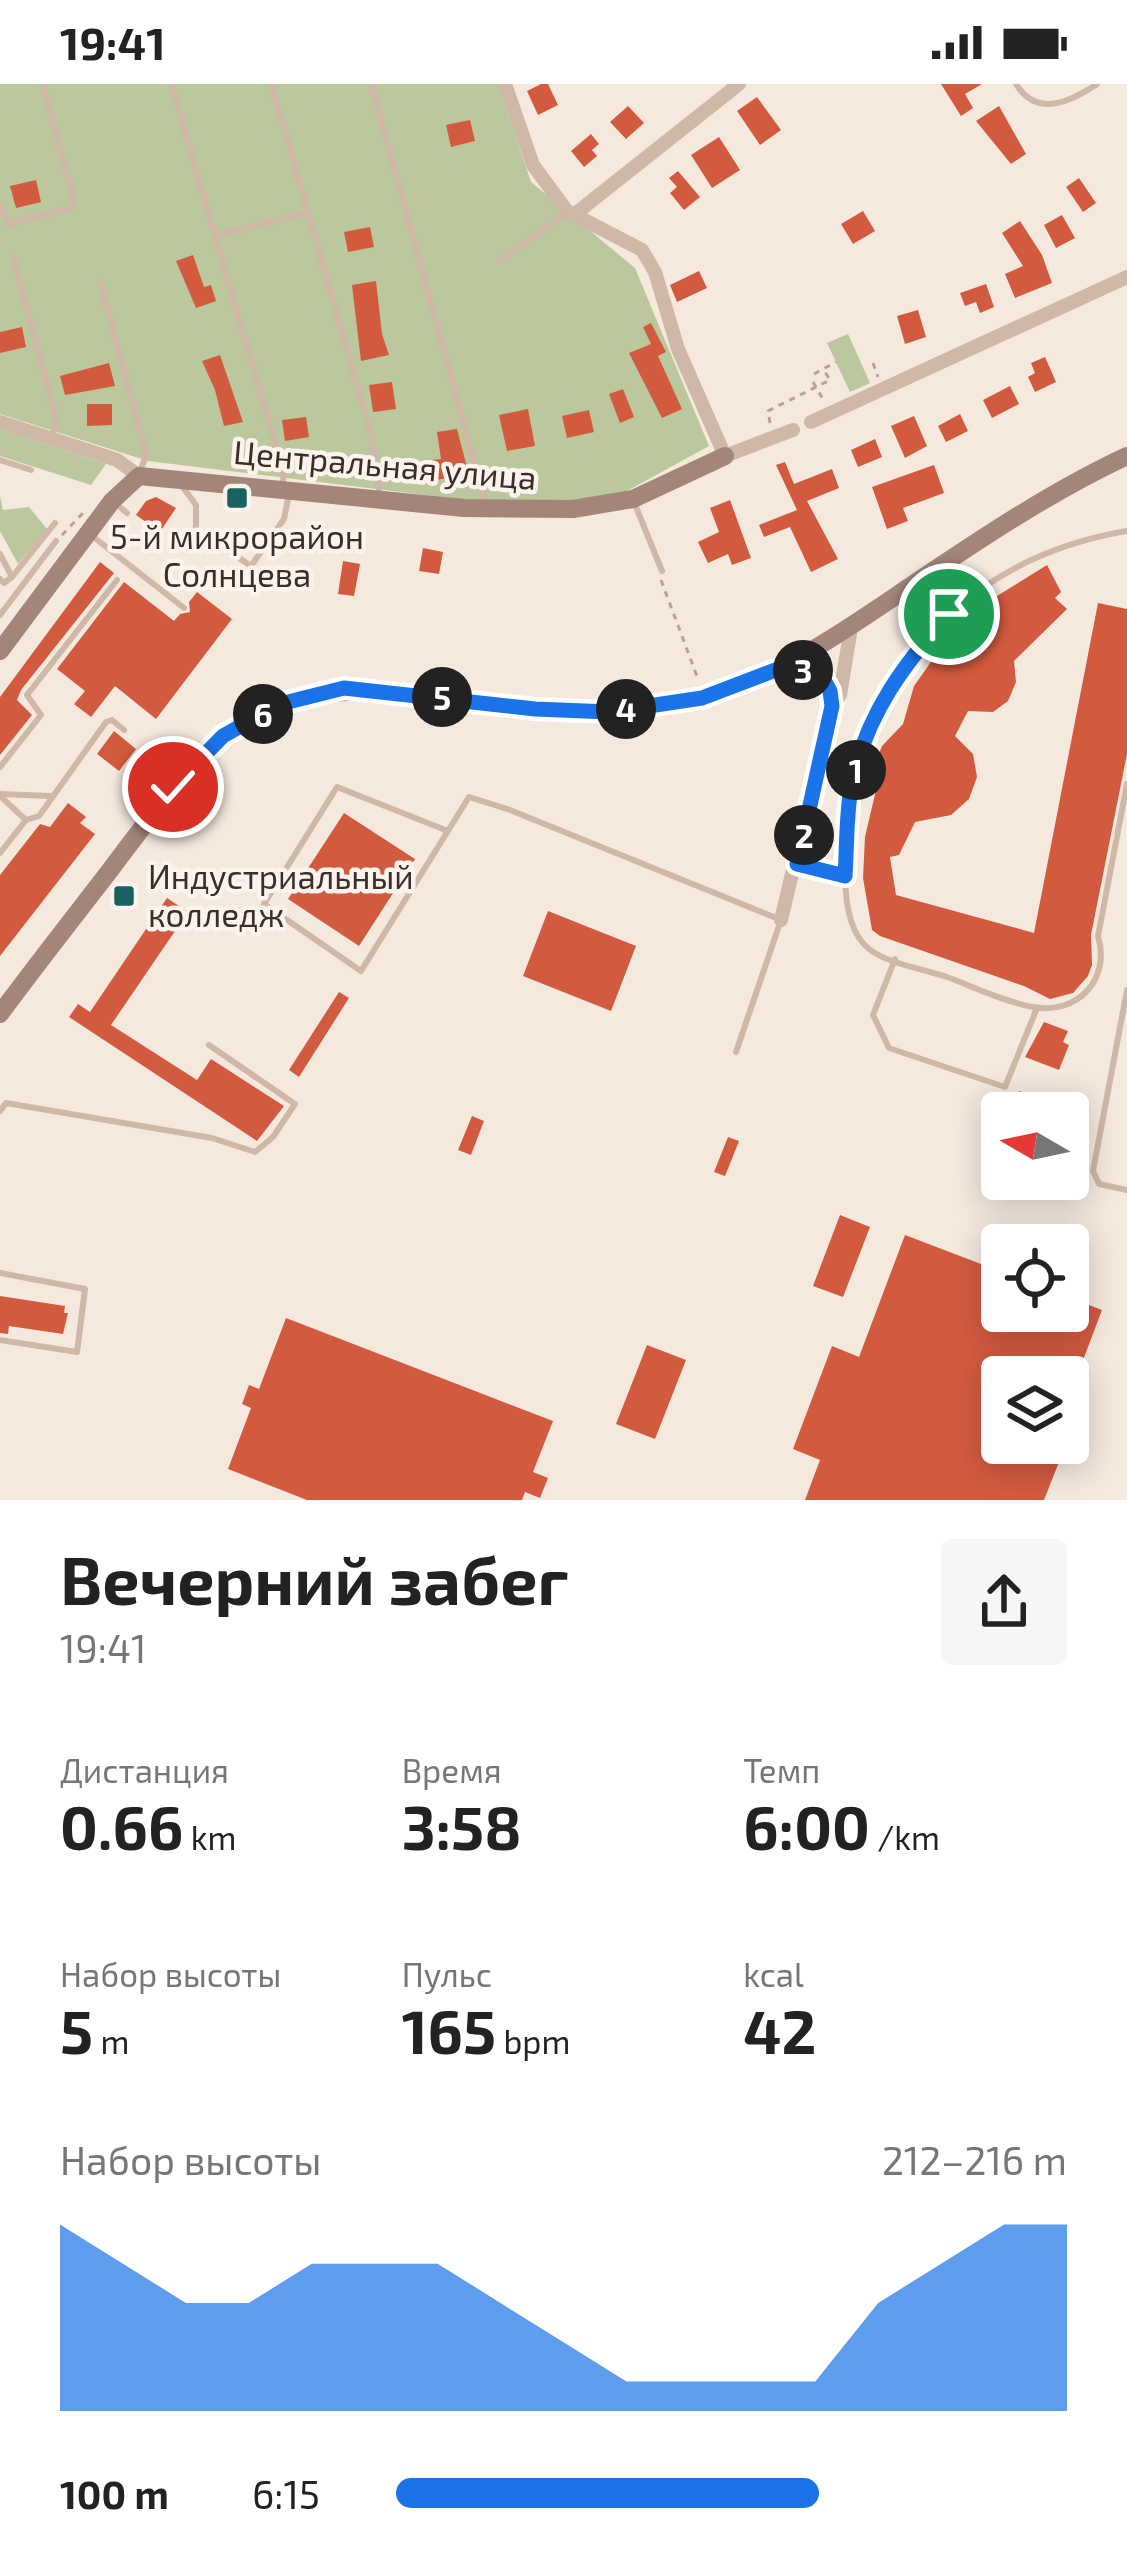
<!DOCTYPE html>
<html lang="ru">
<head>
<meta charset="utf-8">
<style>
  :root { --surface:#fff; --page:#f6f6f6; --text:#222; --muted:#767676; --accent:#1a73e8 }
  body { margin:0; font-family:"Exo 2",sans-serif; background:var(--page); color:var(--text); height:100vh; display:flex; flex-direction:column; font-size:45px; white-space:nowrap }
  * { box-sizing:border-box; margin:0 }
  p { font-size:39px; color:var(--muted) }
  .icon { flex:none; width:66px; height:66px; fill:none; stroke:currentColor; stroke-width:2; stroke-linecap:round; stroke-linejoin:round }
  .map { position:relative; height:1416px; overflow:hidden }
  .details { display:flex; flex-direction:column; background:var(--surface); flex:1 }
  .details>* { flex:none }
  .needle { width:78px; rotate:279deg }
  .tools { position:absolute; left:981px; top:1008px; display:grid; gap:24px }
  .tools a { display:grid; place-items:center; width:108px; height:108px; border-radius:12px; background:var(--surface); box-shadow:0 6px 30px #0003; font-size:60px }
  .pin { position:absolute; display:grid; place-items:center; width:102px; height:102px; color:#fff; margin:-51px; border:6px solid #fff; border-radius:50%; box-shadow:0 3px 12px #0007 }
  .km { position:absolute; width:60px; height:60px; margin:-30px; border-radius:50%; background:#222; color:#fff; font-size:33px; line-height:60px; text-align:center }
  .round { display:grid; place-items:center; flex:none; width:126px; height:126px; border-radius:12px; background:var(--page) }
  .head { display:flex; align-items:center; justify-content:space-between; height:204px; padding:0 60px }
  h1 { font-size:66px; font-weight:700; line-height:90px }
  .metrics { display:grid; grid-template-columns:repeat(3,1fr); gap:18px; height:204px; padding:12px 60px }
  .metrics div { display:grid; align-content:center }
  .metrics b { font-size:60px; font-weight:700 }
  .metrics small { font-size:33px; font-weight:400 }
  .metrics p { font-size:33px }
  .chart { height:336px; padding:24px 60px }
  .chart p { display:flex; justify-content:space-between }
  .chart svg { width:100%; height:216px; margin-top:12px; fill:var(--accent); opacity:.7 }
  ul { padding:0 60px; list-style:none; font-size:39px }
  li { display:grid; grid-template-columns:192px 144px 1fr; align-items:center; height:90px }
  li i { height:30px; border-radius:15px; background:var(--accent) }
  .status { display:flex; justify-content:space-between; align-items:center; height:84px; padding:0 60px; background:var(--surface); direction:ltr }
  .status svg { height:33px; fill:currentColor }
  .map>svg:first-child { display:block }
</style>
</head>
<body>
<div class="status"><b>19:41</b><svg viewBox="0 0 49 12"><path d="M0 12V9h3v3zM5 12V6h3v6zM10 12V3h3v9zM15 12V0h3v12zM26 1h20v11H26zM47 4h2v5h-2z"/></svg></div>
<div class="map">
<svg width="1127" height="1416" viewBox="0 0 1127 1416">
  <rect width="100%" height="100%" fill="#f5e9de"/>
  <g fill="#bbc79c">
    <path d="M 0,0 L 498,0 L 531,98 L 635,184 L 709,362 L 596,424 L 466,416 L 148,377 L 0,330 Z"/>
    <path d="M 848,250 L 870,299 L 850,308 L 827,259 Z"/>
    <path d="M 0,345 L 106,380 L 91,401 L 0,372 Z"/>
    <path d="M 0,412 L 3,426 L 29,423 L 47,445 L 18,480 L 0,447 Z"/>
  </g>
  <g fill="#d25a3f">
    <path d="M 541,0 L 548,0 L 558,21 L 538,31 L 527,7 Z"/>
    <path d="M 941,0 L 982,0 L 965,10 L 973,24 L 961,32 Z"/>
    <path d="M 757,13 L 781,46 L 760,61 L 737,27 Z"/>
    <path d="M 628,22 L 644,39 L 626,55 L 610,38 Z"/>
    <path d="M 999,22 L 1026,70 L 1011,80 L 976,37 Z"/>
    <path d="M 470,36 L 475,57 L 451,63 L 446,41 Z"/>
    <path d="M 591,50 L 599,60 L 592,66 L 597,72 L 584,83 L 571,67 Z"/>
    <path d="M 719,53 L 740,86 L 712,104 L 691,71 Z"/>
    <path d="M 678,87 L 700,113 L 684,126 L 670,109 L 677,103 L 669,94 Z"/>
    <path d="M 1079,94 L 1096,119 L 1083,128 L 1066,103 Z"/>
    <path d="M 36,96 L 41,118 L 16,124 L 10,102 Z"/>
    <path d="M 863,127 L 875,147 L 853,160 L 841,140 Z"/>
    <path d="M 1062,131 L 1075,154 L 1056,164 L 1044,141 Z"/>
    <path d="M 1020,137 L 1042,171 L 1052,199 L 1015,214 L 1005,190 L 1023,182 L 1002,149 Z"/>
    <path d="M 370,143 L 374,163 L 348,168 L 344,148 Z"/>
    <path d="M 193,171 L 204,203 L 211,201 L 216,217 L 196,224 L 176,177 Z"/>
    <path d="M 699,187 L 707,204 L 677,218 L 670,201 Z"/>
    <path d="M 376,197 L 382,250 L 389,271 L 361,277 L 352,201 Z"/>
    <path d="M 986,200 L 994,223 L 980,229 L 976,218 L 965,222 L 960,209 Z"/>
    <path d="M 918,226 L 926,253 L 905,260 L 897,232 Z"/>
    <path d="M 651,239 L 666,268 L 658,272 L 682,325 L 662,334 L 629,269 L 651,260 L 643,243 Z"/>
    <path d="M 22,243 L 26,263 L 0,269 L 0,248 Z"/>
    <path d="M 220,271 L 243,338 L 224,342 L 215,306 L 202,277 Z"/>
    <path d="M 1045,273 L 1056,298 L 1035,308 L 1028,293 L 1035,289 L 1031,279 Z"/>
    <path d="M 109,279 L 115,302 L 65,311 L 60,292 Z"/>
    <path d="M 392,298 L 396,325 L 373,328 L 369,301 Z"/>
    <path d="M 1010,302 L 1019,320 L 992,334 L 983,316 Z"/>
    <path d="M 623,305 L 634,333 L 620,339 L 609,310 Z"/>
    <path d="M 87,320 L 112,320 L 112,341 L 87,342 Z"/>
    <path d="M 528,325 L 535,362 L 507,367 L 499,331 Z"/>
    <path d="M 589,326 L 594,348 L 567,354 L 562,332 Z"/>
    <path d="M 960,330 L 968,347 L 946,358 L 938,342 Z"/>
    <path d="M 914,332 L 927,362 L 905,374 L 891,342 Z"/>
    <path d="M 306,333 L 309,353 L 285,357 L 282,336 Z"/>
    <path d="M 457,345 L 469,391 L 435,396 L 432,376 L 441,375 L 437,348 Z"/>
    <path d="M 875,355 L 882,373 L 858,383 L 851,366 Z"/>
    <path d="M 785,378 L 794,400 L 832,385 L 839,404 L 807,417 L 838,475 L 811,488 L 790,443 L 764,453 L 759,441 L 797,426 L 776,381 Z"/>
    <path d="M 934,381 L 944,409 L 903,424 L 908,437 L 887,445 L 872,403 Z"/>
    <path d="M 156,413 L 176,424 L 160,448 L 136,431 L 146,417 Z"/>
    <path d="M 730,416 L 751,474 L 732,481 L 728,470 L 708,479 L 698,458 L 719,448 L 710,424 Z"/>
    <path d="M 423,464 L 443,468 L 439,490 L 419,487 Z"/>
    <path d="M 343,477 L 360,480 L 354,512 L 338,510 Z"/>
    <path d="M 100,478 L 114,489 L 21,606 L 17,616 L 32,631 L 0,671 L 0,613 Z"/>
    <path d="M 1047,481 L 1061,508 L 1055,514 L 1067,525 L 1014,577 L 1016,598 L 1008,617 L 993,628 L 968,627 L 955,652 L 973,670 L 977,693 L 969,715 L 951,731 L 915,738 L 899,771 L 890,773 L 896,811 L 1034,849 L 1098,519 L 1127,525 L 1127,670 L 1091,851 L 1092,881 L 1088,892 L 1073,909 L 1050,915 L 1024,902 L 880,852 L 872,846 L 863,794 L 865,753 L 876,706 L 876,677 L 882,662 L 903,640 L 914,602 L 945,558 L 989,517 Z"/>
    <path d="M 124,498 L 174,537 L 180,530 L 190,528 L 189,518 L 197,508 L 232,535 L 156,635 L 115,602 L 91,633 L 74,620 L 85,607 L 57,585 Z"/>
    <path d="M 114,647 L 136,665 L 119,687 L 97,670 Z"/>
    <path d="M 68,719 L 86,733 L 80,739 L 95,750 L 0,872 L 0,791 L 40,740 L 50,743 Z"/>
    <path d="M 344,729 L 415,775 L 359,862 L 288,815 Z"/>
    <path d="M 167,814 L 188,828 L 111,941 L 197,996 L 211,975 L 284,1022 L 257,1057 L 69,933 L 78,920 L 90,928 Z"/>
    <path d="M 548,827 L 636,862 L 611,927 L 523,892 Z"/>
    <path d="M 339,908 L 349,914 L 299,993 L 289,986 Z"/>
    <path d="M 1044,938 L 1068,947 L 1063,958 L 1069,961 L 1059,986 L 1025,973 Z"/>
    <path d="M 1019,1007 L 1050,1019 L 1046,1029 L 1010,1029 Z"/>
    <path d="M 472,1032 L 484,1037 L 471,1071 L 458,1066 Z"/>
    <path d="M 728,1053 L 739,1057 L 725,1092 L 714,1088 Z"/>
    <path d="M 840,1131 L 870,1143 L 843,1213 L 813,1202 Z"/>
    <path d="M 905,1151 L 1002,1188 L 1002,1227 L 1068,1227 L 1068,1213 L 1102,1226 L 1069,1313 L 1068,1293 L 1002,1293 L 1002,1359 L 1051,1359 L 1046,1373 L 1059,1378 L 1044,1416 L 805,1416 L 820,1376 L 793,1365 L 832,1262 L 859,1273 Z"/>
    <path d="M 0,1212 L 65,1222 L 64,1229 L 68,1229 L 63,1250 L 9,1242 L 8,1250 L 0,1249 Z"/>
    <path d="M 286,1234 L 553,1337 L 533,1388 L 548,1394 L 540,1414 L 525,1408 L 522,1416 L 307,1416 L 228,1385 L 251,1324 L 242,1320 L 249,1301 L 259,1305 Z"/>
    <path d="M 647,1261 L 686,1276 L 655,1355 L 616,1340 Z"/>
  </g>
  <g fill="none" stroke-linecap="round" stroke-linejoin="round">
    <g stroke="#bba192" stroke-width="3" stroke-dasharray="6 6" stroke-linecap="butt">
      <path d="M 873,279 L 878,293"/>
      <path d="M 814,290 L 836,278"/>
      <path d="M 813,298 L 824,317"/>
      <path d="M 770,339 L 768,327 L 830,296 L 823,285"/>
      <path d="M 62,451 L 84,428"/>
      <path d="M 661,496 L 698,595"/>
    </g>
    <g stroke="#cfb8a8" stroke-width="6">
      <path d="M 171,0 L 284,391 L 282,402"/>
      <path d="M 271,0 L 371,351 L 380,413"/>
      <path d="M 371,0 L 485,419"/>
      <path d="M 1016,0 C 1037,34 1070,18 1097,0"/>
      <path d="M 0,122 L 9,140 L 71,124 L 74,115 L 42,0"/>
      <path d="M 215,152 L 307,129"/>
      <path d="M 13,173 L 57,339 L 52,351"/>
      <path d="M 501,176 L 564,130"/>
      <path d="M 100,197 L 146,371 L 140,388"/>
      <path d="M 0,376 L 31,386"/>
      <path d="M 182,402 L 196,421 L 196,445 L 251,482 L 284,435 L 289,410"/>
      <path d="M 634,418 L 662,487"/>
      <path d="M 115,419 L 127,429"/>
      <path d="M 1127,447 C 990,470 886,559 853,696 C 848,719 848,746 846,769 C 844,797 844,845 869,865 C 888,880 924,885 947,893 C 974,903 1005,918 1033,923 C 1078,931 1111,895 1098,852 L 1127,700"/>
      <path d="M 91,451 L 184,524"/>
      <path d="M 0,470 L 12,493"/>
      <path d="M 0,495 L 4,499 L 12,493 L 55,439"/>
      <path d="M 0,531 L 56,457"/>
      <path d="M 0,683 L 41,631 L 27,611 L 117,496"/>
      <path d="M 0,710 L 50,712"/>
      <path d="M 0,712 L 26,736 L 0,769"/>
      <path d="M 26,736 L 39,732 L 106,638 L 112,636 L 124,646"/>
      <path d="M 448,747 L 337,703 L 264,820 L 361,887 L 469,713 L 510,726 L 781,836 L 736,968"/>
      <path d="M 797,780 L 845,792"/>
      <path d="M 895,875 L 873,931 L 889,964 L 1005,1003 L 1037,924"/>
      <path d="M 1127,906 L 1093,1087 L 1099,1100 L 1127,1106"/>
      <path d="M 0,1027 L 6,1019 L 212,1054 L 255,1068 L 273,1053 L 295,1020 L 209,961"/>
      <path d="M 0,1189 L 85,1205 L 77,1268 L 0,1256"/>
    </g>
    <g stroke="#cfb8a8" stroke-width="14">
      <path d="M 505,0 L 533,81 L 567,127 L 642,166 L 655,188 L 678,265 L 725,372 L 793,346"/>
      <path d="M 575,130 L 739,0"/>
      <path d="M 0,338 L 117,376 L 139,392"/>
      <path d="M 811,338 L 1127,193"/>
      <path d="M 786,582 L 822,592 L 832,622"/>
      <path d="M 781,836 L 832,622 L 840,611 L 851,544"/>
    </g>
    <g stroke="#a38679" stroke-width="18">
      <path d="M 0,567 L 112,417 L 139,392 L 464,424 L 573,425 L 633,415 L 725,372"/>
      <path d="M 0,930 C 36,881 74,833 111,785 C 199,668 250,593 411,609 C 509,619 603,638 701,614 C 778,594 844,547 909,503 C 979,456 1050,408 1127,372"/>
    </g>
  </g>
  <g fill="none" stroke-linecap="round" stroke-linejoin="round">
    <defs>
      <path id="route" d="M 173,703 L 223,652 L 280,620 L 344,604 L 535,625 L 609,628 L 702,614 L 786,582 L 822,592 L 830,607 L 832,622 L 797,780 L 845,792 C 847,762 846,728 852,698 C 867,630 903,581 949,530"/>
    </defs>
    <use href="#route" stroke="#fff" stroke-width="24"/>
    <use href="#route" stroke="#1a73e8" stroke-width="15"/>
  </g>
  <g fill="#196262" stroke="#fcf3ec" stroke-width="4.5">
    <rect x="225" y="402" width="24" height="24" rx="6"/>
    <rect x="112" y="800" width="24" height="24" rx="6"/>
  </g>
  <g text-anchor="middle" stroke-width="9" stroke-linejoin="round" paint-order="stroke">
    <g font-size="33" fill="#3b2e29" stroke="#fcf3ec">
      <text transform="translate(385 381) rotate(5)" y="12">Центральная улица</text>
    </g>
    <g font-size="33" fill="#3b2e29" stroke="#fcf3ec">
      <text x="237" y="465">5-й микрорайон<tspan x="237" dy="38">Солнцева</tspan></text>
      <text x="148" y="805" text-anchor="start">Индустриальный<tspan x="148" dy="38">колледж</tspan></text>
    </g>
  </g>
</svg>
<div class="tools">
<a><svg class="needle" viewBox="-14 -14 28 28"><path d="M0-13l5 13h-10z" fill="#e53935"/><path d="M0 13l5-13h-10z" fill="#767676"/></svg></a>
<a><svg class="icon" aria-label="locate" viewBox="0 0 24 24"><circle cx="12" cy="12" r="6"/><path d="M12 2v4M12 18v4M2 12h4M18 12h4"/></svg></a>
<a><svg class="icon" aria-label="layers" viewBox="0 0 24 24"><path d="M12 4l9 5-9 5-9-5zM3 14l9 5 9-5"/></svg></a>
</div>
<div class="pin" style="left:949px;top:530px;background:#1e9e55"><svg class="icon" aria-label="arrive" viewBox="0 0 24 24"><path d="M6 21V4h12l-3 4 3 4H6"/></svg></div>
<div class="pin" style="left:173px;top:703px;background:#d93025"><svg class="icon" aria-label="check" viewBox="0 0 24 24"><path d="M5 12l5 5 9-10"/></svg></div>
<b class="km" style="left:856px;top:686px">1</b>
<b class="km" style="left:804px;top:751px">2</b>
<b class="km" style="left:803px;top:586px">3</b>
<b class="km" style="left:626px;top:625px">4</b>
<b class="km" style="left:442px;top:613px">5</b>
<b class="km" style="left:263px;top:630px">6</b>
</div>
<section class="details">
<div class="head"><div><h1>Вечерний забег</h1><p>19:41</p></div><a class="round"><svg class="icon" aria-label="share" viewBox="0 0 24 24"><path d="M12 15V3M7 8l5-5 5 5M5 13v7h14v-7"/></svg></a></div>
<div class="metrics">
<div><p>Дистанция</p><b>0.66<small> km</small></b></div>
<div><p>Время</p><b>3:58</b></div>
<div><p>Темп</p><b>6:00<small> /km</small></b></div>
</div>
<div class="metrics">
<div><p>Набор высоты</p><b>5<small> m</small></b></div>
<div><p>Пульс</p><b>165<small> bpm</small></b></div>
<div><p>kcal</p><b>42</b></div>
</div>
<div class="chart"><p><span>Набор высоты</span>212–216 m</p>
<svg viewBox="0 0 160 44" preserveAspectRatio="none"><path d="M0 44V6L10 14L20 22L30 22L40 14L50 14L60 14L70 22L80 30L90 38L100 38L110 38L120 38L130 22L140 14L150 6L160 6V44z"/></svg>
</div>
<ul>
<li><b>100 m</b>6:15<i style="width:63%"></i></li>
</ul>
</section>
</body>
</html>
